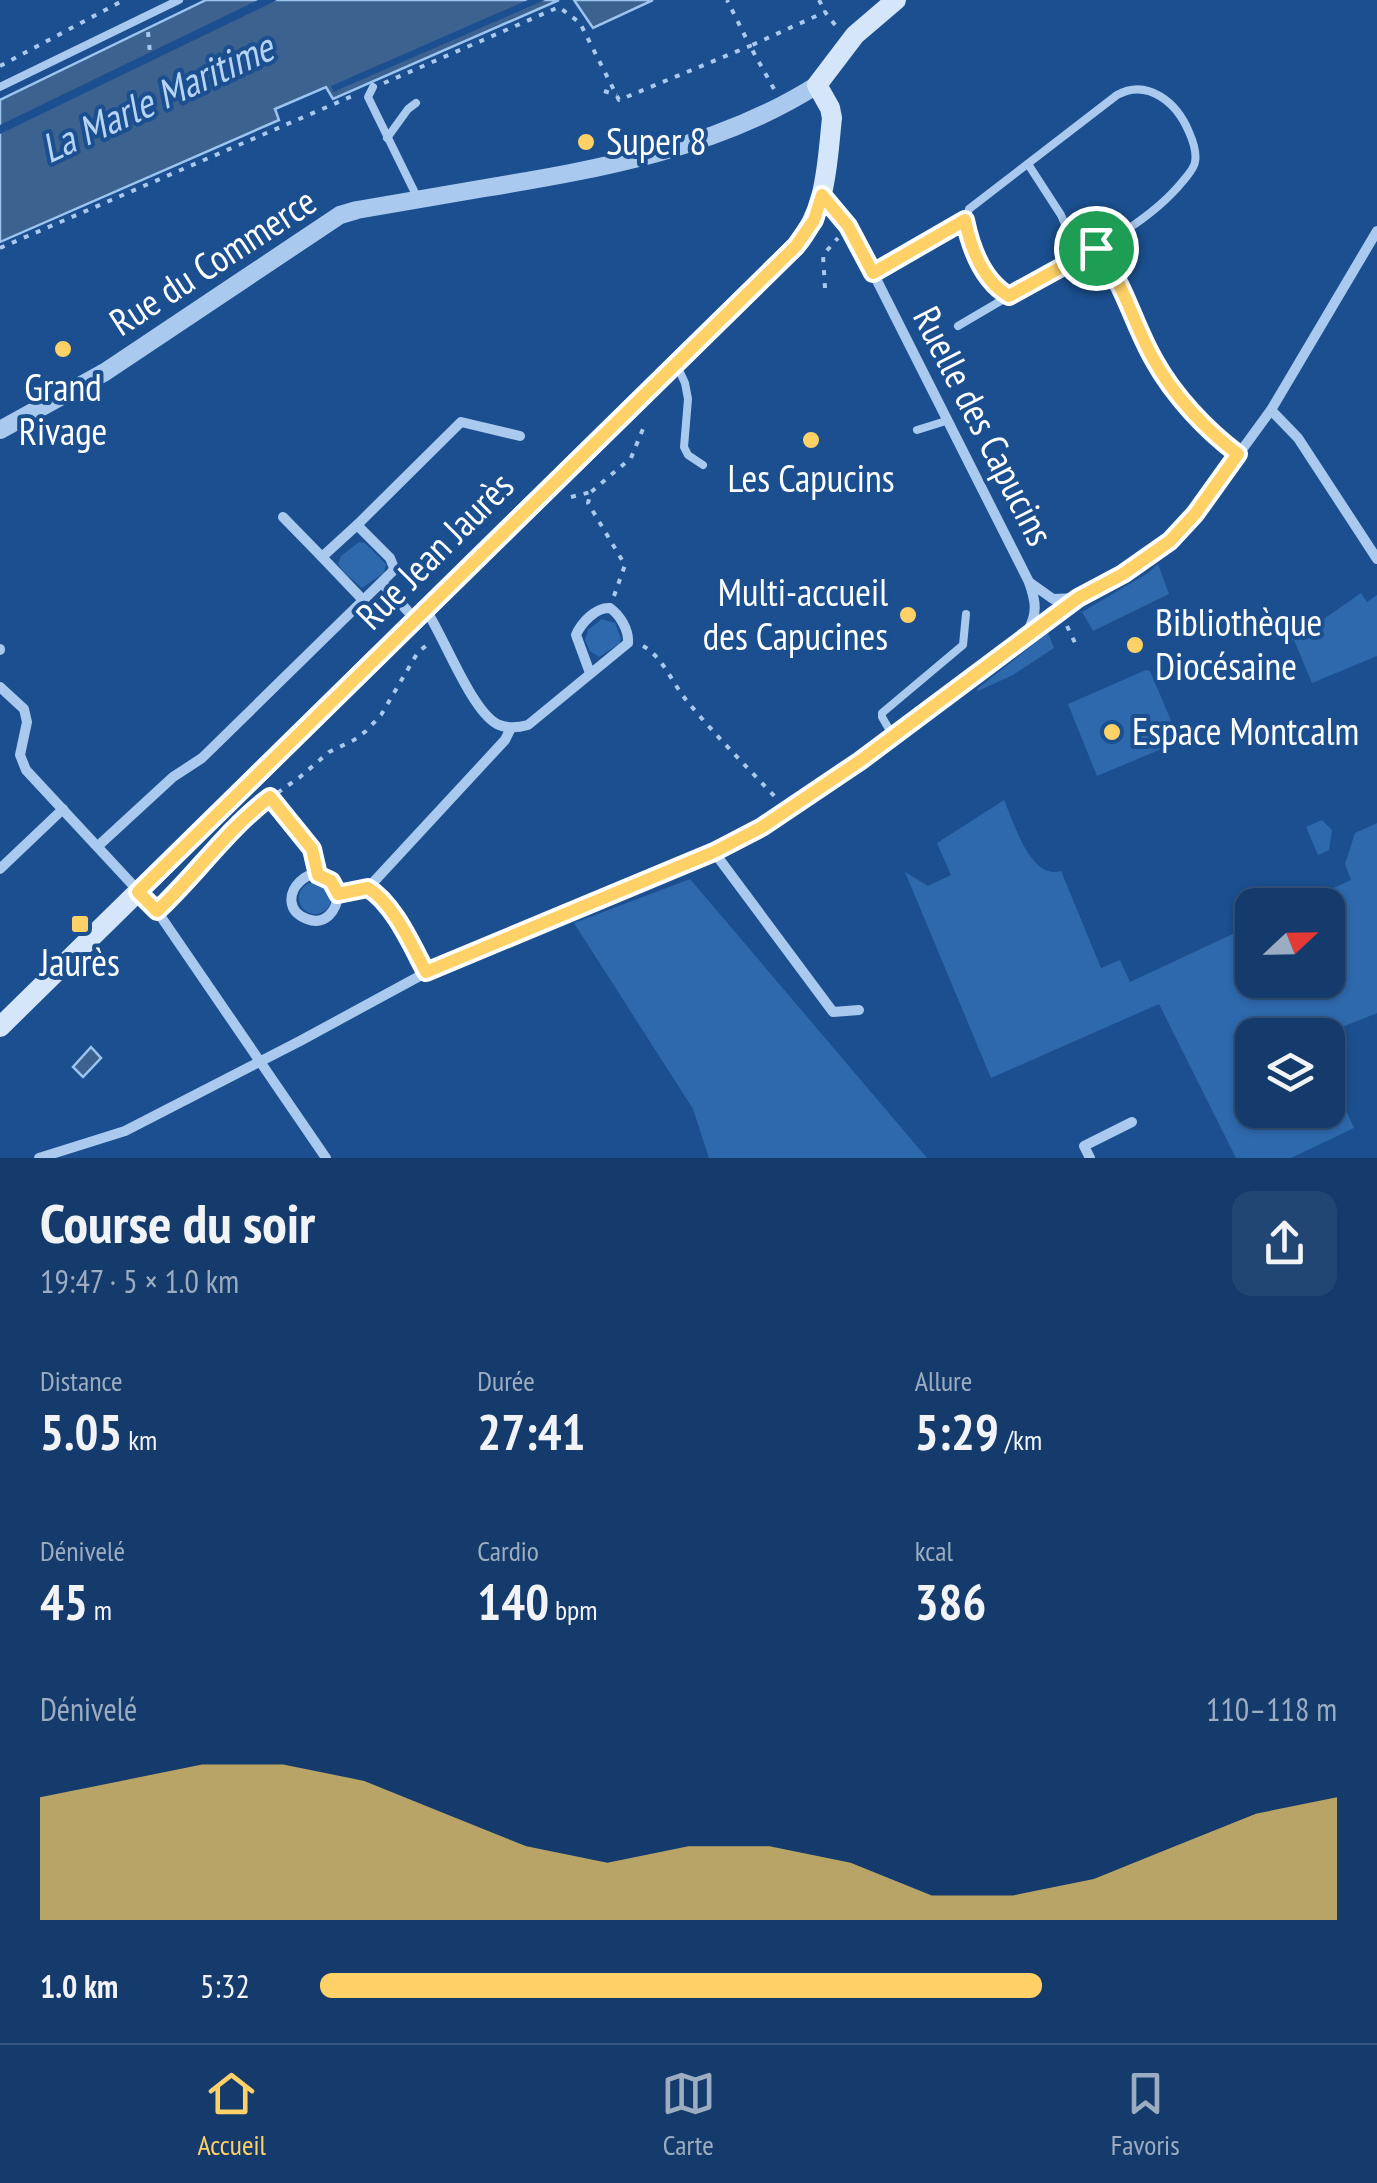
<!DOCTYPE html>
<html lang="fr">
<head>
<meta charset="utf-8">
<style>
  :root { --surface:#143b6b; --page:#214673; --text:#f1f3f6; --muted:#9dadc1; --line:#33557e; --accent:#ffd166 }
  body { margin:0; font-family:"PT Sans Narrow",sans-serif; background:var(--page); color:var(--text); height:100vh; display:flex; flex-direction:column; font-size:38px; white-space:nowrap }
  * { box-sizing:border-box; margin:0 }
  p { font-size:32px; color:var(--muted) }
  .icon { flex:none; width:55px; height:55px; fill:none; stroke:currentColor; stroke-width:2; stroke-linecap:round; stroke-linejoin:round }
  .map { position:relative; height:1158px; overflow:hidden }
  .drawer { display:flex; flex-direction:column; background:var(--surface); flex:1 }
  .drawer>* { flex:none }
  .needle { width:65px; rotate:68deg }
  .controls { position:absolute; left:1235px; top:888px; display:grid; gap:20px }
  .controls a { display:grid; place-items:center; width:110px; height:110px; border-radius:20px; background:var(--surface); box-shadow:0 2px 8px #0004,0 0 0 2px var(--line); font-size:50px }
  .pin { position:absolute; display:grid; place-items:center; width:85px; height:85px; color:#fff; margin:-42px; border:5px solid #fff; border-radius:50%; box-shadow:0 2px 10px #0007 }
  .round { display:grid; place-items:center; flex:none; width:105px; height:105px; border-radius:20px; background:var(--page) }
  .head { display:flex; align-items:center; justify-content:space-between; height:170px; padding:0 40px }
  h1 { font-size:55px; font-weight:700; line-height:75px }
  .metrics { display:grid; grid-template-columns:repeat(3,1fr); gap:15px; height:170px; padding:10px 40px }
  .metrics div { display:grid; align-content:center }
  .metrics b { font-size:50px; font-weight:700 }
  .metrics small { font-size:28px; font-weight:400 }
  .metrics p { font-size:28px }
  .chart { height:280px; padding:20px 40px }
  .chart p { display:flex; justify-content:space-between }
  .chart svg { width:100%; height:180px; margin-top:10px; fill:var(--accent); opacity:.7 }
  ul { padding:0 40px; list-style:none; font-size:32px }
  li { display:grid; grid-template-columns:160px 120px 1fr; align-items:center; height:75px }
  li i { height:25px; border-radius:12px; background:var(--accent) }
  .dock { display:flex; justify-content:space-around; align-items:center; height:140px; border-top:2px solid var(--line); background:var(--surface); font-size:28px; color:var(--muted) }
  .dock a { display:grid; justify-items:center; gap:5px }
  .dock .on { color:var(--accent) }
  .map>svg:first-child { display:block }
</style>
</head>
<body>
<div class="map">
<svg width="1377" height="1158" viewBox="0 0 1377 1158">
  <rect width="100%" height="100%" fill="#1b4f8f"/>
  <g fill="#2e69ad">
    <path d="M 359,542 L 365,543 L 386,564 L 384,573 L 362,588 L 344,572 L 338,564 L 341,556 Z"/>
    <path d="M 1158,564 L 1169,594 L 1093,631 L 1082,612 L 1148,573 Z"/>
    <path d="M 1361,593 L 1367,602 L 1377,595 L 1377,656 L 1312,683 L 1294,640 L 1289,641 L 1284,631 L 1299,625 L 1305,632 Z"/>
    <path d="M 602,619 L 615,623 L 621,639 L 619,644 L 599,657 L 590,651 L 585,640 L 588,630 Z"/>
    <path d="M 1048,633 L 1054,648 L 1013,675 L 978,691 L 977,689 Z"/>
    <path d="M 1146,670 L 1150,671 L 1178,737 L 1176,743 L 1097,776 L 1068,704 Z"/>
    <path d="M 1004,800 C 1014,822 1030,880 1061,871 L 1101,968 L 1120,960 L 1130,982 L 1252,925 L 1252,980 L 1328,980 L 1328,905 L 1296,905 L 1351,880 L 1345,864 L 1355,833 L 1377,823 L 1377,1013 L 1322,1035 L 1252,1035 L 1252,1110 L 1328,1110 L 1328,1071 L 1354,1128 L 1291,1158 L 1236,1158 L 1159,1004 L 991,1078 L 905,872 L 928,886 L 951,875 L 937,843 Z"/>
    <path d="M 1322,820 L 1332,830 L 1329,850 L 1318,855 L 1306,827 Z"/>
    <path d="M 690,879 L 927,1158 L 709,1158 L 693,1109 L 574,923 Z"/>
    <circle cx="315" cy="898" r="16"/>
  </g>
  <g fill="#3c6290" stroke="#9cc4f0" stroke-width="2.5">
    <path d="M 206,0 L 559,0 L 333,99 L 326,87 L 275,109 L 279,120 L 0,242 L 0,100 Z"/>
    <path d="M 574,0 L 653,0 L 593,28 Z"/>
    <path d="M 91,1047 L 101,1058 L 83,1077 L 73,1067 Z"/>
  </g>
  <g fill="#1b4f8f">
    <path d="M 258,0 L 277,0 L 0,134 L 0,125 Z"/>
    <path d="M 528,0 L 545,0 L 333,92 L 331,86 Z"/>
  </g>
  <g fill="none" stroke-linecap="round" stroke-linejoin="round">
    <g stroke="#a9c9ee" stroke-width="4" stroke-dasharray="5 8" stroke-linecap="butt">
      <path d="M 819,0 L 825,12"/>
      <path d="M 148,32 L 150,53"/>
      <path d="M 0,66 L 124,0"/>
      <path d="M 384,83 L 559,7 L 580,23 L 619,100 L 750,46 L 727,0"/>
      <path d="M 774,89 L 750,46 L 825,12 L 836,26"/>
      <path d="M 604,91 L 617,95"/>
      <path d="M 0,248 L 357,94"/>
      <path d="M 825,288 L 823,255 L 838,238"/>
      <path d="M 964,423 L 977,416"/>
      <path d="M 571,497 L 591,492"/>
      <path d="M 614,596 L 625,565 L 588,503 L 591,492 L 631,458 L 645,424"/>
      <path d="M 1067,626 L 1077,647"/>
      <path d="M 643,646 C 663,657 672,683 687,701 C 715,735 747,767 778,800"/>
      <path d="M 270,797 L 312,849 L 315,862"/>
      <path d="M 167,902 L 207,857 L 256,808 L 300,777 L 329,752 L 354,740 L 366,731 L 381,715 L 418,652 L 427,645 L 428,642"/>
    </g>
    <g stroke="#a9c9ee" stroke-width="8">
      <path d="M 0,87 L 179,0"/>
      <path d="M 373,87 L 368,97 L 418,199"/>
      <path d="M 387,138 L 408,109 L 416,103"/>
      <path d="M 1028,164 L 1061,215 L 1079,257"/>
      <path d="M 1097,248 L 1123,291 L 1154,361 L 1198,420 L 1214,435 L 1238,454"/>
      <path d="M 909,253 L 965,220"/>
      <path d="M 958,326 L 1009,296 C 984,281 959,238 969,209 L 1117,95 C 1148,78 1177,103 1189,132 C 1193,141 1197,152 1195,162 C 1194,169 1187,176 1183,181 C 1142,232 1065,263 1009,296"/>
      <path d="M 678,368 L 685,383 L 688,399 L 684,447 L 688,455 L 703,465"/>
      <path d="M 917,430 L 946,421"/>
      <path d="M 893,736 L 882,717 L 882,713 L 963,645 L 966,614"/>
    </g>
    <g stroke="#a9c9ee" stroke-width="10">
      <path d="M 822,195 L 848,226 L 856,239 L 1029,582 C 1036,602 1038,613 1027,632"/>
      <path d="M 1271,410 L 1298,438 L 1377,559"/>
      <path d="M 283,517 L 322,557"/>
      <path d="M 357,525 L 461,422 L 520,436"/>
      <path d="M 1029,582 L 1053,599 L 1077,598"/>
      <path d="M 382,583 L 415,619"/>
      <path d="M 426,610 C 444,637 471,710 497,724 C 507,729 517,728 528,725 L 628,643 C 629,630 620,615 610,608 C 596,607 581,623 576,635 L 590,673"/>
      <path d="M 0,650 L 0,649"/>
      <path d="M 0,687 L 24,709 L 27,722 L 20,755 L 26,770 L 157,911 L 326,1158"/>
      <path d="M 98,846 L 173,777 L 202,758 L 392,572 L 394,568 L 390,558 L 357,525 L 322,557 L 363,600"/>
      <path d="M 714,852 L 833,1012 L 859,1010"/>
      <path d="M 0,869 L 63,809"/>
      <path d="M 368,888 C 394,904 411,945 426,972"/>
      <path d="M 338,894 C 319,844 265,903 307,919 C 325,926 337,911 338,894 L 368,888 L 505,740 L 511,728"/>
      <path d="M 39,1158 L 125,1131 L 300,1041 L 440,965 L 714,852 L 762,827 L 860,761 L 1023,637 L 1078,598 L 1123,574 L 1170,541 L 1195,514 L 1271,410 L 1377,231"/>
      <path d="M 1090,1158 L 1084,1146 L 1132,1122"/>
    </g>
    <path stroke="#a9c9ee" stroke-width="18" d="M 0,430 L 105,372 L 340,215 L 357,210 C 400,203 442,195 485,188 C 600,169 718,148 817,85"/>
    <path stroke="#d6e6fa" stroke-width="20" d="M 0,1027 L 796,246 C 827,210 827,163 832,118 L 830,108 L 817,85 L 855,35 L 896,0"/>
  </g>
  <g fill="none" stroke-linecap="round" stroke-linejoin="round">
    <defs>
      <path id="route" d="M 822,195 L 848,226 L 873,273 L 965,220 C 971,249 983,281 1009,296 L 1096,248 C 1124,281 1133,324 1154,360 C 1174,396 1206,430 1238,454 L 1195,514 L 1170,541 L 1123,574 L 1078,598 L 860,761 L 762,827 L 714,852 L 426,972 C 412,946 394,904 368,888 L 338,894 L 331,881 L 318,875 L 312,849 L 270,797 C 227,829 196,875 157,911 L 138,892 L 144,886 L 796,246 L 814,220 Z"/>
    </defs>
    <use href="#route" stroke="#fff" stroke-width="20"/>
    <use href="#route" stroke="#ffd166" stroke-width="12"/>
  </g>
  <g fill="#ffd166" stroke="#1b4f8f" stroke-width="4">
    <circle cx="586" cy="142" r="10"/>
    <circle cx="63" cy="349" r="10"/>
    <circle cx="811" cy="440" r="10"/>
    <circle cx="908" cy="615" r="10"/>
    <circle cx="1135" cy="645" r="10"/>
    <circle cx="1112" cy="732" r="10"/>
    <rect x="70" y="914" width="20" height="20" rx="5"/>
  </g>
  <g text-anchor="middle" stroke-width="8" stroke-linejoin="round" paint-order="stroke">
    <g font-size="38" fill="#fff" stroke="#1b4f8f" text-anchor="start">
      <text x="606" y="155">Super 8</text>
      <text x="63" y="401" text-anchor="middle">Grand<tspan x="63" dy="44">Rivage</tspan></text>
      <text x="811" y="492" text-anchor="middle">Les Capucins</text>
      <text x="888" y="606" text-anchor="end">Multi-accueil<tspan x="888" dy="44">des Capucines</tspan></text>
      <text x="1155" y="636">Bibliothèque<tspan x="1155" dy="44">Diocésaine</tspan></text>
      <text x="1132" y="745">Espace Montcalm</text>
      <text x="80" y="976" text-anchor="middle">Jaurès</text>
    </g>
    <g font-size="38" fill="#fff" stroke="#1b4f8f">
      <text transform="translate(213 262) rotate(-33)" y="13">Rue du Commerce</text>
      <text transform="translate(983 426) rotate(63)" y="13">Ruelle des Capucins</text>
      <text transform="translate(435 551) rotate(-45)" y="13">Rue Jean Jaurès</text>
    </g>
    <g font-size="40" font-style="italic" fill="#b5d3f5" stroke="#1b4f8f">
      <text transform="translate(157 98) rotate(-25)" y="14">La Marle Maritime</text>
    </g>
  </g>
</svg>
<div class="controls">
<a><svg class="needle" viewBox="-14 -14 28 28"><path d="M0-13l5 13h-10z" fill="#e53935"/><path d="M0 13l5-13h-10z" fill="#9dadc1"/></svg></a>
<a><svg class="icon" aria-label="layers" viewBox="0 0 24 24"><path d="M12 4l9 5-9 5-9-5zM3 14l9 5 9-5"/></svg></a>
</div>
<div class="pin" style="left:1096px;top:248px;background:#1e9e55"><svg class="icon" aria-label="arrive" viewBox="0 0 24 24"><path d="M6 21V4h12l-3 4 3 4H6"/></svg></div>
</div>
<section class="drawer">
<div class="head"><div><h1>Course du soir</h1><p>19:47 · 5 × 1.0 km</p></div><a class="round"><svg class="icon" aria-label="share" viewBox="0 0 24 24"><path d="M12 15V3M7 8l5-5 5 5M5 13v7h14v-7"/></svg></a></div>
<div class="metrics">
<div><p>Distance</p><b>5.05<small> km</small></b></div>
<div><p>Durée</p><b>27:41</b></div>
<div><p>Allure</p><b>5:29<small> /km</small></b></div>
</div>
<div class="metrics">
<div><p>Dénivelé</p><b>45<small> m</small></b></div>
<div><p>Cardio</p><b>140<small> bpm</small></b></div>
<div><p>kcal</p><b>386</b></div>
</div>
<div class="chart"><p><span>Dénivelé</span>110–118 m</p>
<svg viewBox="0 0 160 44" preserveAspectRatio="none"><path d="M0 44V14L10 10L20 6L30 6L40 10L50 18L60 26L70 30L80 26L90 26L100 30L110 38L120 38L130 34L140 26L150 18L160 14V44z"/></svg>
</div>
<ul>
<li><b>1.0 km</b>5:32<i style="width:71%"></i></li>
</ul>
</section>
<nav class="dock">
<a class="on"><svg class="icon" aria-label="home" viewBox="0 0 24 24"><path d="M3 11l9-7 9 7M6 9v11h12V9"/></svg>Accueil</a>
<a><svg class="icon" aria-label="map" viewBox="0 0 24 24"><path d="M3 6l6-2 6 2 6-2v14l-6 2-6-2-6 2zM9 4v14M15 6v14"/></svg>Carte</a>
<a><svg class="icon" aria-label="saved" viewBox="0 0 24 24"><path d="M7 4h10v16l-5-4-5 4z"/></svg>Favoris</a>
</nav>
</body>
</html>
